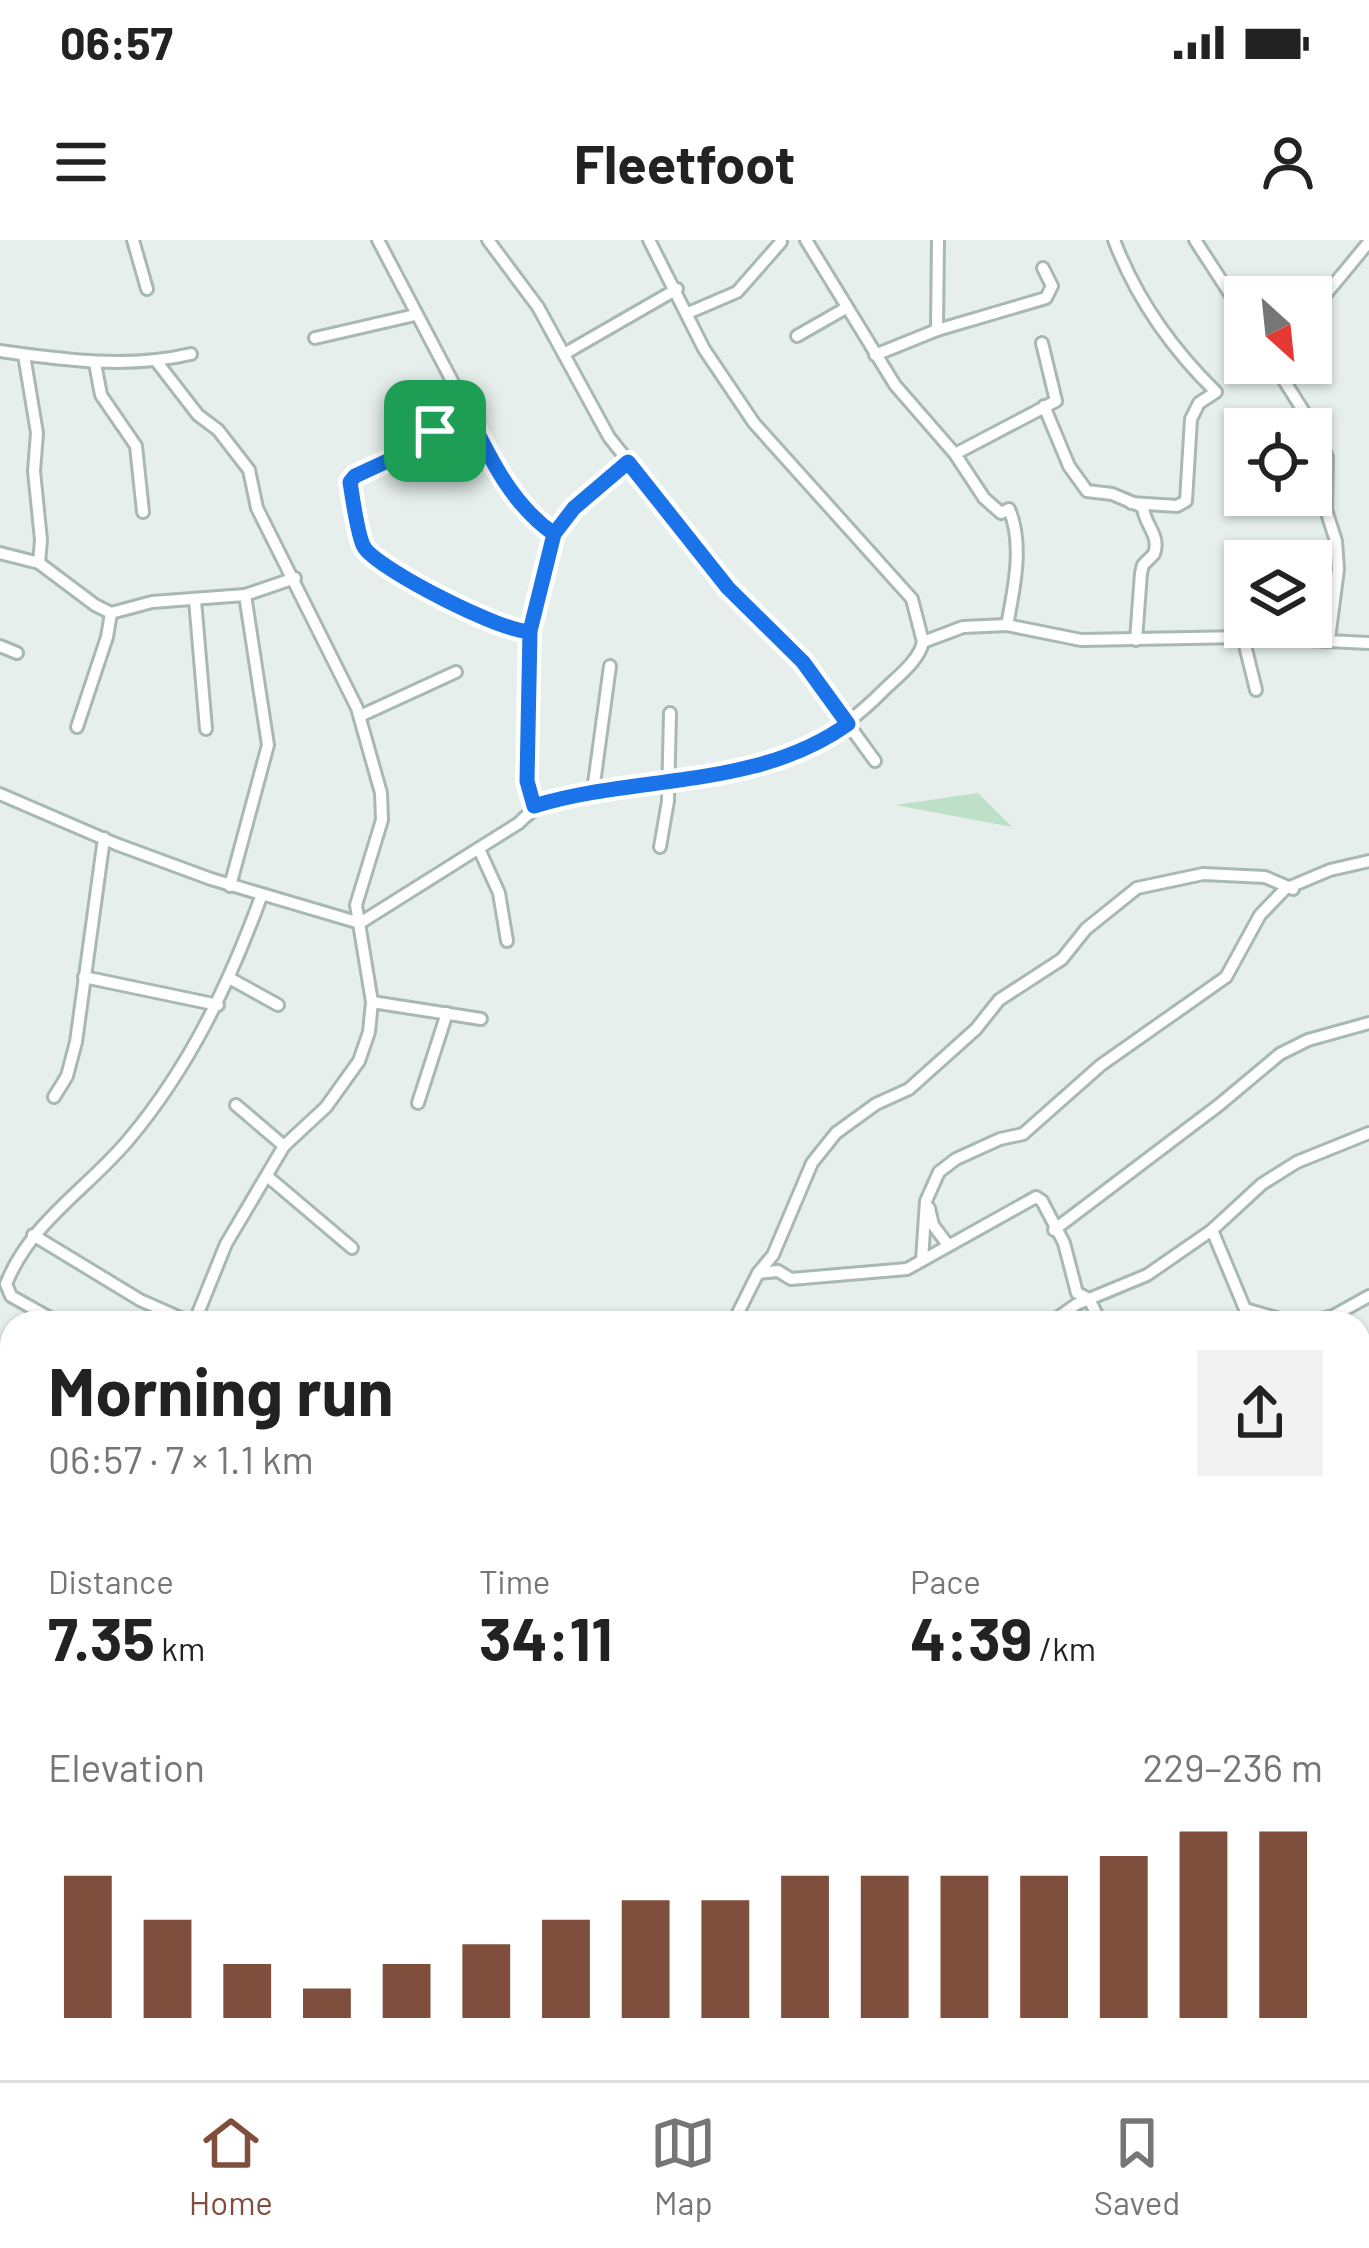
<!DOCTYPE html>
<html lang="en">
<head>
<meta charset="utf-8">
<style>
  :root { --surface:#fff; --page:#f2f2f2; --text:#222; --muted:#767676; --line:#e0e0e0; --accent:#804e3d }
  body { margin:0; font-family:Barlow,sans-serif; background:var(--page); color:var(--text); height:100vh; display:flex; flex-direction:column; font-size:45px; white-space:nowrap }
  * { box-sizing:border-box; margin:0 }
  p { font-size:39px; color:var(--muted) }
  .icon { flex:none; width:66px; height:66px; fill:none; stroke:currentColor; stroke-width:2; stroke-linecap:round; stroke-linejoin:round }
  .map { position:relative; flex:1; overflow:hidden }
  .details { position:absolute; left:0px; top:1071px; width:1371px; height:771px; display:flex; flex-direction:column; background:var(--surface); border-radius:36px 36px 0 0; box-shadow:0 3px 9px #0004 }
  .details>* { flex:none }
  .needle { width:78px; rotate:153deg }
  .controls { position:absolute; left:1224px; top:36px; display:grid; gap:24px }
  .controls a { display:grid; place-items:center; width:108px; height:108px; border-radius:0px; background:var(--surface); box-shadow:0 3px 9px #0004; font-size:60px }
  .pin { position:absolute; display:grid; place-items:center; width:102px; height:102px; color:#fff; margin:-51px; border-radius:24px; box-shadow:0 6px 18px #0006 }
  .round { display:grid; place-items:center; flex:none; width:126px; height:126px; border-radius:0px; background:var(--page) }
  .head { display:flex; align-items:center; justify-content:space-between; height:204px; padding:0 48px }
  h1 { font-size:66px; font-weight:700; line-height:90px }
  .figures { display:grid; grid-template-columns:repeat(3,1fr); gap:18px; height:204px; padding:12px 48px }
  .figures div { display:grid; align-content:center }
  .figures b { font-size:60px; font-weight:700 }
  .figures small { font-size:33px; font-weight:400 }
  .figures p { font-size:33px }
  .chart { height:336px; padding:24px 48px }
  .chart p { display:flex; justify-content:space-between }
  .chart svg { width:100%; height:216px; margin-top:12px; stroke:var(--accent); stroke-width:6 }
  .status { display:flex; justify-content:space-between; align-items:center; height:84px; padding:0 60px; background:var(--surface); direction:ltr }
  .status svg { height:33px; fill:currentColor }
  header { display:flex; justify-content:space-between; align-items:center; height:156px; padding:0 48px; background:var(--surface); font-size:54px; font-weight:700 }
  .tab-bar { display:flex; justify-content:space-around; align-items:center; height:168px; border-top:3px solid var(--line); background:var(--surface); font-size:33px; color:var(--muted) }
  .tab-bar a { display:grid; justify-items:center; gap:6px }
  .tab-bar .selected { color:var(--accent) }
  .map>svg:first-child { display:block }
</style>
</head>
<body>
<div class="status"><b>06:57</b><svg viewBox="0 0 49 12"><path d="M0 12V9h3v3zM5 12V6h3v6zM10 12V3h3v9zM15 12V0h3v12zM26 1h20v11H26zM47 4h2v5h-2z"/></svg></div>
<header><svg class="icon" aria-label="menu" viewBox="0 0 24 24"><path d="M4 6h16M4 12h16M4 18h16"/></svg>Fleetfoot<svg class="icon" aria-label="person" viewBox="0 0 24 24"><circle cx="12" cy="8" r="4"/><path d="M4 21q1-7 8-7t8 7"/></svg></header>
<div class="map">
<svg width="1369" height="1840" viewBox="0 0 1369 1840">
  <rect width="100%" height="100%" fill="#e6efeb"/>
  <path fill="#bfe0c8" d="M 978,553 L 1012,587 L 895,565 Z"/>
  <path fill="#8ec9d4" d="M 0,1654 L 12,1669 L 12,1830 L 93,1830 L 97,1840 L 0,1840 Z"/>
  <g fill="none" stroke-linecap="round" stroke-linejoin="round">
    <defs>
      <g id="street">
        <path d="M 133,0 L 147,49"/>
        <path d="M 378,0 L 513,257 L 531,278 L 554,294"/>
        <path d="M 488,0 L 538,67 L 609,197 L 729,348 L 803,422 L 875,521"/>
        <path d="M 649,0 L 704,109 L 754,183 L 912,359 L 923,402"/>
        <path d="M 806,0 L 895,145 L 955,214 L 984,258 L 1001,273 L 1009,269 C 1024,304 1014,349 1007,385"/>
        <path d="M 1114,0 C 1136,58 1172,109 1216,152 L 1199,163 L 1191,179 L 1186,261 L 1177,266 L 1131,263"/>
        <path d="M 1195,0 L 1245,77"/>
        <path d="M 1321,60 L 1369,2"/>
        <path d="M 688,73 L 737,52 L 781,2"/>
        <path d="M 937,90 L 938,0"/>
        <path d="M 797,96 L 846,68"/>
        <path d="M 315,98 L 415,75"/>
        <path d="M 0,111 C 65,120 127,129 191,114"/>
        <path d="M 564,114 L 677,49"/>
        <path d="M 24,115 L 37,193 L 34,231 L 41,300 L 39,323"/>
        <path d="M 875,115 L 937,90 L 1046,58 L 1052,46 L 1043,28"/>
        <path d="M 157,122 L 198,175 L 218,190 L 249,230 L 257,268 L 357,468 L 381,553 L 382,580 L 356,665 L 372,762 L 369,792 L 359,821 L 326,867 L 284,906 L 226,1004 L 194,1083"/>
        <path d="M 95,123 L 101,155 L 136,206 L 143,272"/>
        <path d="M 1273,123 L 1316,191 L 1327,217 L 1326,270 L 1336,301 L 1338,329 L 1329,399"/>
        <path d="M 1044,166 L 1069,226 L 1087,251 L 1112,254 L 1143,267 C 1144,285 1161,295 1154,314 L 1143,325 L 1141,333 L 1136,400"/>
        <path d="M 466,170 L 435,191 L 424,204 L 355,236 L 350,242 C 352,255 358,297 363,307 C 377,329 507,395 530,391"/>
        <path d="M 955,214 L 1056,161 L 1042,103"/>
        <path d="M 1242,235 L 1245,236"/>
        <path d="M 0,313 L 39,323 L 95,365 L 111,373 L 152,362 L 245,355 L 295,338"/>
        <path d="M 195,360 L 206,489"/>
        <path d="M 1243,397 L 1256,450"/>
        <path d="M 0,406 L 17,413"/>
        <path d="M 360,476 L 456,432"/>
        <path d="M 77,487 L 107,397 L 111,373"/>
        <path d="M 593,551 L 610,426"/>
        <path d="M 0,554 L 116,604 L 211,639 L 360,683 L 519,583 C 559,538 656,547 713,537 C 784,524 832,502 883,451 C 897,437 919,421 923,402 L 963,387 L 1007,385 L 1081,400 L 1243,397 L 1369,403"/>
        <path d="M 534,566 L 527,541 L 530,391 L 554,294 L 574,268 L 628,222"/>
        <path d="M 660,607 L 668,561 L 670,473"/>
        <path d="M 479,609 L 499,653 L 507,701"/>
        <path d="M 230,646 L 268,505 L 245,355"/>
        <path d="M 84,737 L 218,765"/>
        <path d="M 231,739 L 278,765"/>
        <path d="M 372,762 L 481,779"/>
        <path d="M 54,857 L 67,836 L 76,802 L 104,598"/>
        <path d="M 418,863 L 447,773"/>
        <path d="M 236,865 L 284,906"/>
        <path d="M 267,936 L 352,1008"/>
        <path d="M 929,968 L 933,985 L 948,1005"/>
        <path d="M 1054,990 L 1219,865 L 1280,814 L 1308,800 L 1369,783"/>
        <path d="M 1212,990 L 1245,1069 L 1294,1083"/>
        <path d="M 33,995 L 140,1060 L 192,1083"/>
        <path d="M 922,1020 L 926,961 L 939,932 L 956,919 L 1000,899 L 1023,894 L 1101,825 L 1226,737 L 1260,675 L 1285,649 L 1330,630 L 1369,621"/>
        <path d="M 758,1033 L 778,1031 L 791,1039 L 907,1029 L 1036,957 L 1042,961 L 1064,1003 L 1077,1053 L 1089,1059 L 1101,1083"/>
        <path d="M 59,1083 L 11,1056 L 6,1044 C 31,981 89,948 130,898 C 190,826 229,744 261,657"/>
        <path d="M 733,1083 L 758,1033 L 773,1015 L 812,923 L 836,893 L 876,864 L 909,849 L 976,789 L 999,760 L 1062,719 L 1086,689 L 1137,648 L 1203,634 L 1265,637 L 1293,649"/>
        <path d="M 1050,1083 L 1077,1064 L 1147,1035 L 1212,990 L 1262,944 L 1297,922 L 1369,893"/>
        <path d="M 1305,1083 L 1333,1076"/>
        <path d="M 1335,1083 L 1333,1076 L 1369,1056"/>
        <path d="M 1359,1122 L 1369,1120"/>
        <path d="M 0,1207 L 12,1214"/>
        <path d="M 1359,1243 L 1369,1253"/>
        <path d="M 0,1312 L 12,1320"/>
        <path d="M 0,1363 L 12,1371"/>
        <path d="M 1359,1428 L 1369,1420"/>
        <path d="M 0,1448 L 12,1436"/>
        <path d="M 0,1601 L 12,1609"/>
        <path d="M 1359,1643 L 1366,1609"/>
        <path d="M 1359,1791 L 1359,1840"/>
        <path d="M 235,1830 L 245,1840"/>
        <path d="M 791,1830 L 792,1840"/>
        <path d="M 926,1830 L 928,1840"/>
        <path d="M 1106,1840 L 1127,1830"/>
      </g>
    </defs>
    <use href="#street" stroke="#a8b8b2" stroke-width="16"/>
    <use href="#street" stroke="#fff" stroke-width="10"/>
  </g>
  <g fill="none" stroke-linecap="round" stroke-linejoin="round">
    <defs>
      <path id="route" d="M 435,191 L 466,170 C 490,217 510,263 554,294 L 530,391 L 527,541 L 534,566 C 639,534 755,550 848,484 L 803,422 L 728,348 L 628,222 L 574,268 L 554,294 L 530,391 C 507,395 377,329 364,307 C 358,297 352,255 350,242 L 355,236 L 424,204 L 435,191"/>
    </defs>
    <use href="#route" stroke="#fff" stroke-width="24"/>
    <use href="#route" stroke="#1a73e8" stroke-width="15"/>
  </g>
</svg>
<div class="controls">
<a><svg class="needle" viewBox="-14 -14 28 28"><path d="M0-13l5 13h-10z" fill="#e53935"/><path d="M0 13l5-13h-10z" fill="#767676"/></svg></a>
<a><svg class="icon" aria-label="locate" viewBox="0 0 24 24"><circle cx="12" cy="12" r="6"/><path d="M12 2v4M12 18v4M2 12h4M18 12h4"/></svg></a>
<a><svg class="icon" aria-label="layers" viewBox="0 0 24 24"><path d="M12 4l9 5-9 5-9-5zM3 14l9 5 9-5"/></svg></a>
</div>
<div class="pin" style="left:435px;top:191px;background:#1e9e55"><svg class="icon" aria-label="arrive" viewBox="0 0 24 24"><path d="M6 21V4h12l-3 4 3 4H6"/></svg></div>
<section class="details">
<div class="head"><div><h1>Morning run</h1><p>06:57 · 7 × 1.1 km</p></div><a class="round"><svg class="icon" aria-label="share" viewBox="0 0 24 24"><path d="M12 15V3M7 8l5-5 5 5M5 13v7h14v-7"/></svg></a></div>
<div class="figures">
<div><p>Distance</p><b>7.35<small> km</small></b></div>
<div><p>Time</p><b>34:11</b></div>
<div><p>Pace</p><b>4:39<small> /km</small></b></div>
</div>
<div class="chart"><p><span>Elevation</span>229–236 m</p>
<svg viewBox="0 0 160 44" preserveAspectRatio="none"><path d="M5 44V15M15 44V24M25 44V33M35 44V38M45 44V33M55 44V29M65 44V24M75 44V20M85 44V20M95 44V15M105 44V15M115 44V15M125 44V15M135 44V11M145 44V6M155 44V6"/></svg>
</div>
</section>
</div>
<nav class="tab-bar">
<a class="selected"><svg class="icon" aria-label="home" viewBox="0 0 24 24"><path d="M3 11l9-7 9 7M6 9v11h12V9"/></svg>Home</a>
<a><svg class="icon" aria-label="map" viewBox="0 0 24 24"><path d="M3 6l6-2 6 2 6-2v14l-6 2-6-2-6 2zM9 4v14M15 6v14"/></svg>Map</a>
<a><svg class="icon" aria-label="saved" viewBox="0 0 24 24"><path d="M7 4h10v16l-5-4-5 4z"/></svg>Saved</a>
</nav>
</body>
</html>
